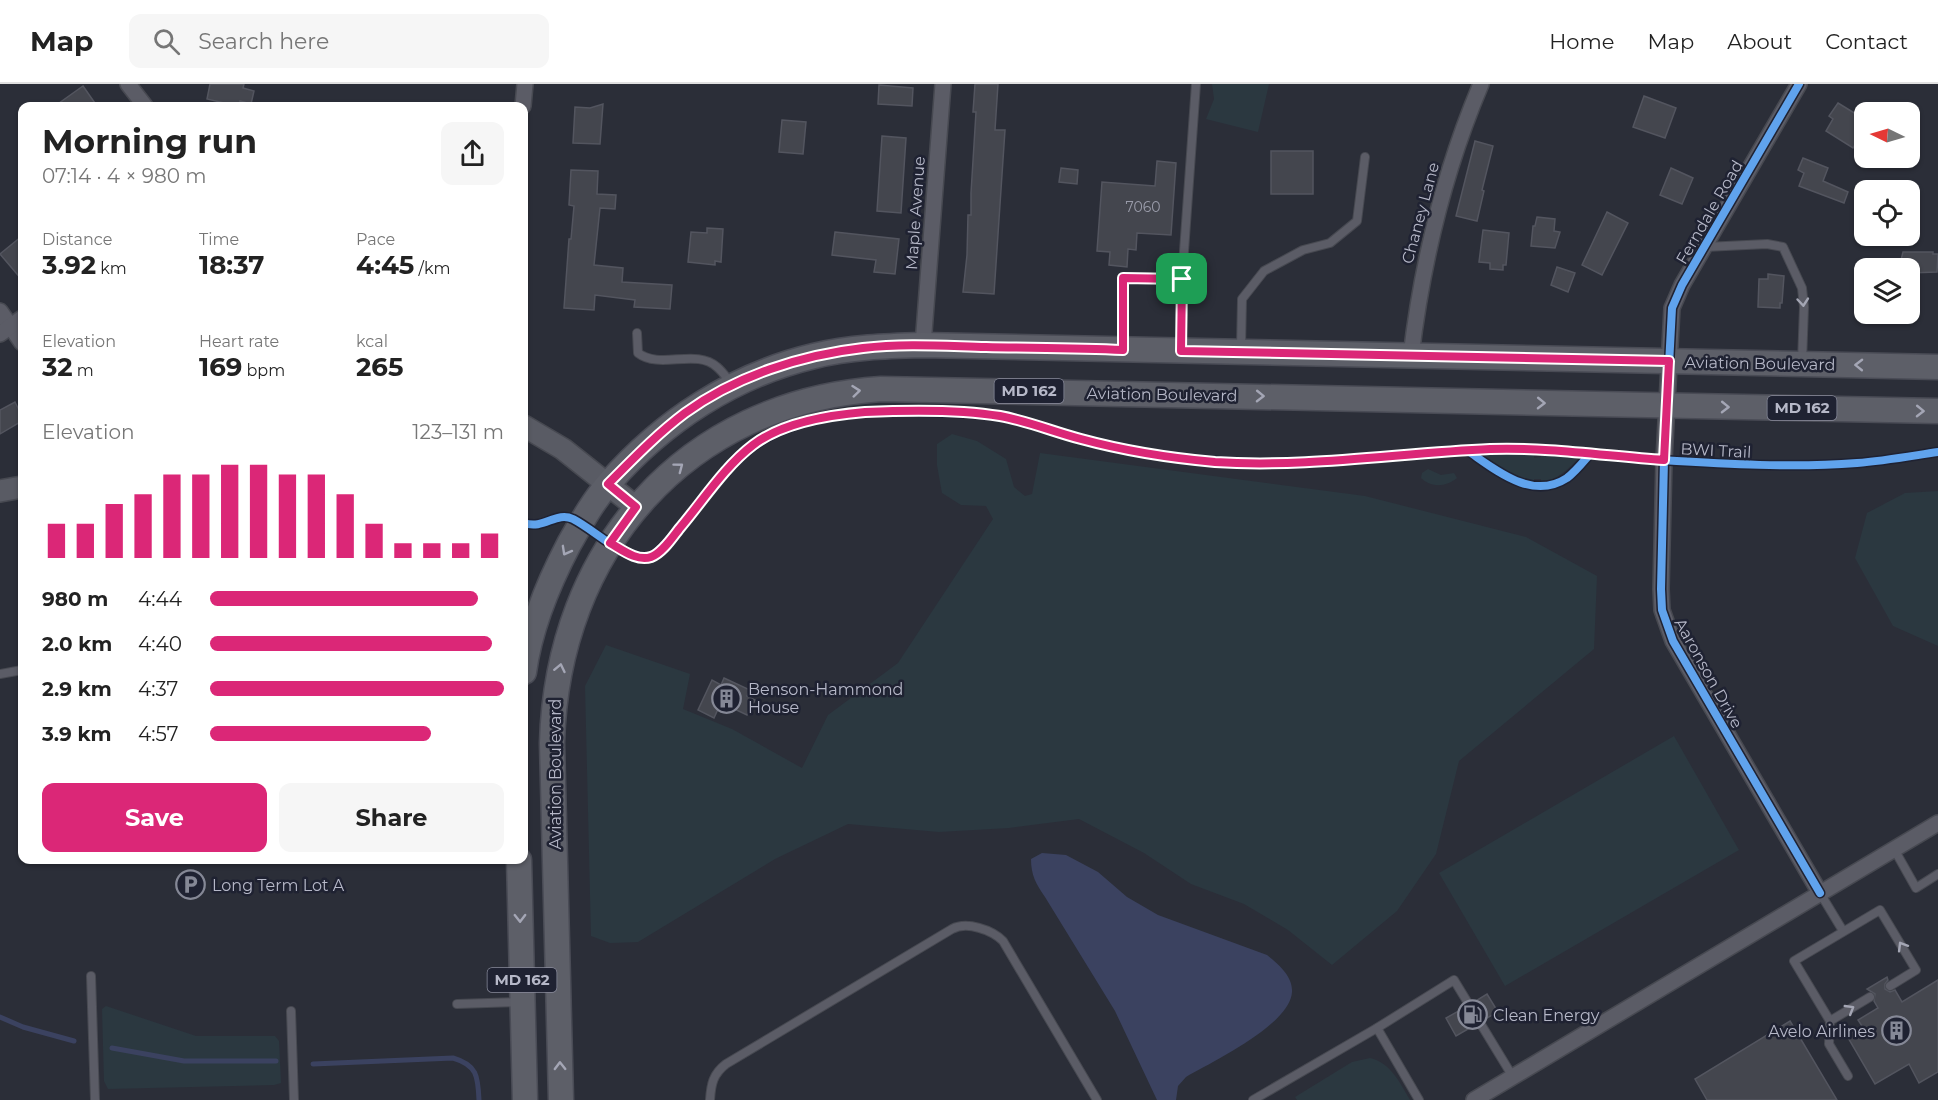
<!DOCTYPE html>
<html lang="en">
<head>
<meta charset="utf-8">
<style>
  :root { --surface:#fff; --page:#f6f6f6; --text:#222; --muted:#767676; --line:#e0e0e0; --accent:#db2777 }
  body { margin:0; font-family:Montserrat,sans-serif; background:var(--page); color:var(--text); height:100vh; display:flex; flex-direction:column; font-size:22px; white-space:nowrap }
  * { box-sizing:border-box; margin:0 }
  p { font-size:20px; color:var(--muted) }
  .icon { flex:none; width:33px; height:33px; fill:none; stroke:currentColor; stroke-width:2; stroke-linecap:round; stroke-linejoin:round }
  .map { position:relative; flex:1; overflow:hidden }
  .side { position:absolute; left:18px; top:18px; width:510px; height:762px; display:flex; flex-direction:column; background:var(--surface); border-radius:12px; box-shadow:0 2px 4px #0004 }
  .side>* { flex:none }
  .needle { width:39px; rotate:275deg }
  .tools { position:absolute; left:1854px; top:18px; display:grid; gap:12px }
  .tools a { display:grid; place-items:center; width:66px; height:66px; border-radius:12px; background:var(--surface); box-shadow:0 2px 4px #0004; font-size:30px }
  .pin { position:absolute; display:grid; place-items:center; width:51px; height:51px; color:#fff; margin:-26px; border-radius:12px; box-shadow:0 3px 9px #0006 }
  .round { display:grid; place-items:center; flex:none; width:63px; height:63px; border-radius:12px; background:var(--page) }
  .headline { display:flex; align-items:center; justify-content:space-between; height:102px; padding:0 24px }
  h1 { font-size:33px; font-weight:700; line-height:45px }
  .stats { display:grid; grid-template-columns:repeat(3,1fr); gap:9px; height:102px; padding:6px 24px }
  .stats div { display:grid; align-content:center }
  .stats b { font-size:26px; font-weight:700 }
  .stats small { font-size:16px; font-weight:400 }
  .stats p { font-size:16px }
  .chart { height:168px; padding:12px 24px }
  .chart p { display:flex; justify-content:space-between }
  .chart svg { width:100%; height:108px; margin-top:6px; stroke:var(--accent); stroke-width:6 }
  .cta { display:flex; gap:12px; margin-top:auto; padding:12px 24px }
  .cta a { flex:1; height:69px; border-radius:12px; background:var(--accent); color:#fff; font-size:24px; font-weight:700; line-height:69px; text-align:center }
  .cta a+a { background:var(--page); color:var(--text) }
  ul { padding:0 24px; list-style:none; font-size:20px }
  li { display:grid; grid-template-columns:96px 72px 1fr; align-items:center; height:45px }
  li i { height:15px; border-radius:8px; background:var(--accent) }
  header { display:flex; align-items:center; gap:36px; box-sizing:border-box; height:84px; padding:0 30px; background:var(--surface); border-bottom:2px solid var(--line) }
  header strong { font-size:28px }
  nav { display:flex; gap:33px; margin-inline-start:auto; font-size:21px }
  .search { width:420px; height:54px; background:var(--page); display:flex; align-items:center; gap:15px; box-sizing:border-box; padding:0 21px; border-radius:12px; color:var(--muted); font-size:22px }
  .map>svg:first-child { display:block }
</style>
</head>
<body>
<header>
<strong>Map</strong>
<div class="search"><svg class="icon" aria-label="search" viewBox="0 0 24 24"><circle cx="10" cy="10" r="6"/><path d="M15 15l6 6"/></svg>Search here</div>
<nav><a>Home</a><a>Map</a><a>About</a><a>Contact</a></nav>
</header>
<div class="map">
<svg width="1938" height="1016" viewBox="0 0 1938 1016">
  <rect width="100%" height="100%" fill="#2b2e38"/>
  <g fill="#2b3840">
    <path d="M 1212,0 L 1269,0 L 1258,48 L 1206,35 L 1214,15 Z"/>
    <path d="M 952,350 L 977,357 L 1006,375 L 1014,403 L 1025,412 L 1032,410 L 1040,369 L 1365,412 L 1526,453 L 1597,492 L 1594,565 L 1459,677 L 1436,770 L 1397,827 L 1332,881 L 1288,846 L 1244,820 L 1191,800 L 1144,769 L 1079,735 L 1009,744 L 939,748 L 848,740 L 775,775 L 638,858 L 610,859 L 591,852 L 585,602 L 606,561 L 690,590 L 683,625 L 732,645 L 802,684 L 828,631 L 898,579 L 993,435 L 986,422 L 961,421 L 942,409 L 937,381 L 937,360 Z"/>
    <path d="M 1480,370 L 1534,370 L 1534,374 L 1541,373 L 1541,371 L 1580,373 C 1568,385 1558,396 1541,398 L 1541,395 L 1534,395 L 1534,397 L 1531,397 C 1512,393 1495,382 1480,370 Z"/>
    <path d="M 1428,385 L 1441,391 L 1454,389 L 1457,394 C 1446,403 1432,404 1421,394 L 1422,389 Z"/>
    <path d="M 1938,407 L 1938,562 L 1893,542 L 1855,474 L 1867,429 L 1905,409 Z"/>
    <path d="M 1674,652 L 1739,766 L 1505,902 L 1439,789 Z"/>
    <path d="M 106,922 L 196,952 L 275,952 L 279,957 L 281,999 L 274,1001 L 108,1005 L 104,997 L 102,925 Z"/>
    <path d="M 1370,974 C 1391,979 1400,999 1410,1016 L 1297,1016 L 1295,1013 L 1352,978 Z"/>
  </g>
  <path fill="#3b4260" d="M 1042,769 L 1066,771 L 1098,788 L 1127,813 L 1158,831 L 1267,871 C 1278,880 1293,892 1292,908 C 1290,941 1212,978 1186,993 L 1178,1002 L 1176,1016 L 1157,1016 L 1115,927 L 1045,813 C 1036,800 1031,791 1031,775 Z"/>
  <g fill="none" stroke-linecap="round" stroke-linejoin="round">
    <g stroke="#3b4260" stroke-width="5">
      <path d="M 0,933 L 23,943 L 74,957"/>
      <path d="M 112,964 L 184,977 L 276,977"/>
      <path d="M 313,980 L 453,974 C 477,981 478,992 479,1016"/>
    </g>
  </g>
  <g fill="#44464e" stroke="#53555f" stroke-width="1.5">
    <path d="M 210,0 L 244,0 L 243,4 L 254,7 L 251,20 L 240,17 L 239,22 L 237,22 L 207,15 Z"/>
    <path d="M 975,0 L 998,0 L 995,46 L 1005,46 L 994,210 L 963,208 L 967,171 L 968,131 L 971,131 L 971,109 L 976,28 L 973,28 Z"/>
    <path d="M 879,1 L 913,4 L 912,22 L 878,20 Z"/>
    <path d="M 83,2 L 97,22 L 55,22 Z"/>
    <path d="M 1644,12 L 1676,24 L 1665,54 L 1633,43 Z"/>
    <path d="M 1838,19 L 1864,35 L 1864,46 L 1853,64 L 1826,47 L 1833,35 L 1829,32 Z"/>
    <path d="M 603,20 L 600,60 L 573,59 L 575,23 L 590,24 Z"/>
    <path d="M 782,36 L 806,38 L 803,70 L 779,68 Z"/>
    <path d="M 882,52 L 906,54 L 901,129 L 877,127 Z"/>
    <path d="M 1475,57 L 1493,62 L 1482,106 L 1484,107 L 1477,137 L 1456,132 Z"/>
    <rect x="1271" y="67" width="42" height="43"/>
    <path d="M 1803,74 L 1828,84 L 1823,97 L 1848,108 L 1844,119 L 1799,102 L 1804,89 L 1798,86 Z"/>
    <path d="M 1157,77 L 1176,79 L 1171,151 L 1137,149 L 1136,166 L 1128,165 L 1127,183 L 1109,181 L 1110,168 L 1097,167 L 1102,98 L 1155,102 Z"/>
    <path d="M 1061,84 L 1078,86 L 1077,100 L 1059,98 Z"/>
    <path d="M 1671,84 L 1693,94 L 1682,120 L 1660,111 Z"/>
    <path d="M 571,86 L 598,87 L 597,110 L 616,111 L 615,125 L 600,124 L 594,181 L 623,184 L 622,198 L 672,201 L 670,225 L 634,223 L 635,216 L 595,211 L 594,226 L 564,224 L 569,155 L 571,155 L 574,122 L 569,121 Z"/>
    <path d="M 1607,128 L 1628,139 L 1602,191 L 1582,181 Z"/>
    <path d="M 1537,133 L 1555,135 L 1554,147 L 1560,148 L 1555,164 L 1531,162 L 1533,142 L 1535,142 Z"/>
    <path d="M 707,144 L 723,145 L 721,178 L 715,177 L 715,181 L 688,178 L 691,148 L 707,149 Z"/>
    <path d="M 1483,146 L 1509,149 L 1506,181 L 1503,181 L 1503,186 L 1490,185 L 1490,179 L 1479,178 Z"/>
    <path d="M 835,148 L 899,155 L 895,190 L 874,188 L 876,176 L 832,171 Z"/>
    <path d="M 22,152 L 22,196 L 0,170 Z"/>
    <path d="M 1903,168 L 1933,168 L 1933,170 L 1938,170 L 1937,188 L 1910,189 L 1910,184 L 1899,184 Z"/>
    <path d="M 1557,183 L 1575,189 L 1568,208 L 1551,201 Z"/>
    <path d="M 1768,190 L 1784,192 L 1782,219 L 1780,219 L 1780,224 L 1758,223 L 1759,195 L 1768,195 Z"/>
    <path d="M 15,318 L 22,332 L 22,337 L 0,350 L 0,326 Z"/>
    <path d="M 724,594 L 750,606 L 747,612 L 755,616 L 747,631 L 724,620 L 722,624 L 719,623 L 714,634 L 698,626 L 712,596 L 721,601 Z"/>
    <path d="M 1887,893 L 1888,896 L 1885,900 L 1885,905 L 1890,908 L 1895,906 L 1902,918 L 1938,896 L 1938,988 L 1919,999 L 1909,980 L 1875,1000 L 1847,952 L 1862,942 L 1858,936 L 1878,924 L 1874,917 L 1875,910 L 1867,905 Z"/>
    <path d="M 1487,910 L 1498,928 L 1485,935 L 1474,918 Z"/>
    <path d="M 1464,924 L 1475,941 L 1456,952 L 1446,934 Z"/>
    <path d="M 1790,937 L 1837,1016 L 1707,1016 L 1695,995 Z"/>
  </g>
  <g fill="none" stroke-linecap="round" stroke-linejoin="round">
    <defs>
      <g id="lane">
        <path d="M 1705,163 L 1767,160 L 1783,163 L 1802,204 L 1804,223 L 1802,278"/>
        <path d="M 1182,195 L 1196,0"/>
        <path d="M 637,249 L 638,269 C 660,286 696,264 717,283 C 722,287 726,293 730,298"/>
        <path d="M 1123,264 L 1123,194 L 1182,195 L 1181,262"/>
        <path d="M 1241,264 L 1242,215 L 1264,187 L 1303,166 L 1330,159 L 1357,137 L 1365,73"/>
        <path d="M 0,590 L 22,586"/>
        <path d="M 1894,765 L 1916,804 L 1938,790"/>
        <path d="M 1820,809 L 1843,847"/>
        <path d="M 91,892 L 95,1016"/>
        <path d="M 1870,913 L 1830,937 L 1794,877 L 1880,826 L 1916,886 L 1890,902"/>
        <path d="M 457,920 L 521,918"/>
        <path d="M 291,927 L 294,1016"/>
        <path d="M 1830,937 L 1829,960 L 1848,992"/>
        <path d="M 1377,944 L 1419,1016"/>
        <path d="M 710,1016 C 711,1000 713,990 726,980 L 952,845 C 967,837 992,846 1003,857 L 1097,1016"/>
        <path d="M 1253,1016 L 1377,944 L 1454,896 L 1513,993"/>
      </g>
      <g id="street">
        <path d="M 128,0 L 145,22"/>
        <path d="M 1799,0 L 1682,201 L 1672,224 L 1664,376 L 1661,505 L 1662,526 L 1673,557 L 1820,809"/>
        <path d="M 523,22 L 525,0"/>
        <path d="M 0,227 L 22,259"/>
        <path d="M 0,250 L 22,234"/>
        <path d="M 923,261 L 943,0"/>
        <path d="M 1411,272 C 1422,180 1445,85 1481,0"/>
        <path d="M 1474,1016 L 1938,739"/>
      </g>
      <g id="secondary">
        <path d="M 524,342 L 563,365 L 636,423"/>
        <path d="M 0,407 L 22,403"/>
      </g>
      <g id="primary">
        <path d="M 524,588 C 530,543 548,500 569,460 C 581,439 593,417 609,399 C 663,337 734,291 814,272 C 850,263 887,262 923,261 L 1938,283"/>
        <path d="M 519,776 L 525,1016"/>
        <path d="M 561,1016 L 552,659 C 557,466 685,318 881,305 L 1938,327"/>
      </g>
    </defs>
    <use href="#lane" stroke="#474951" stroke-width="10"/>
    <use href="#street" stroke="#474951" stroke-width="18"/>
    <use href="#secondary" stroke="#474951" stroke-width="24"/>
    <use href="#primary" stroke="#494b55" stroke-width="27"/>
    <use href="#lane" stroke="#5b5c66" stroke-width="8"/>
    <use href="#street" stroke="#5b5c66" stroke-width="15"/>
    <use href="#secondary" stroke="#595b64" stroke-width="21"/>
    <use href="#primary" stroke="#5d5f68" stroke-width="24"/>
    <defs>
      <g id="cycleway">
        <path d="M 1799,0 L 1682,201 L 1672,224 L 1664,376 L 1661,505 L 1662,526 L 1673,557 L 1820,809"/>
        <path d="M 1468,367 C 1496,386 1532,417 1567,394 C 1576,387 1583,378 1590,370"/>
        <path d="M 524,439 C 544,446 556,427 573,435 C 598,448 621,475 651,473 C 664,465 674,451 684,439 C 718,398 740,359 793,342 C 838,327 887,326 934,328 C 957,329 980,329 1002,333 C 1031,338 1058,349 1087,356 C 1128,367 1171,374 1214,377 C 1308,384 1398,368 1491,365 C 1548,363 1604,373 1661,376 C 1726,380 1792,384 1857,379 C 1884,377 1911,372 1938,368"/>
      </g>
    </defs>
    <use href="#cycleway" stroke="#1f2232" stroke-width="11"/>
    <use href="#cycleway" stroke="#60a3ed" stroke-width="8"/>
  </g>
  <defs><path id="oneway-chevron" d="M-2-3.5L2.5 0L-2 3.5" fill="none" stroke-width="1.6" stroke-linecap="round" stroke-linejoin="round" transform="scale(1.5)"/></defs>
  <g stroke="#a4a6b4">
    <use href="#oneway-chevron" transform="translate(1803 218) rotate(85)"/>
    <use href="#oneway-chevron" transform="translate(1902 862) rotate(-121)"/>
    <use href="#oneway-chevron" transform="translate(1850 925) rotate(-31)"/>
  </g>
  <g stroke="#a4a6b5">
    <use href="#oneway-chevron" transform="translate(1859 281) rotate(-179)"/>
    <use href="#oneway-chevron" transform="translate(856 307) rotate(-6)"/>
    <use href="#oneway-chevron" transform="translate(1260 312) rotate(1)"/>
    <use href="#oneway-chevron" transform="translate(1541 319) rotate(1)"/>
    <use href="#oneway-chevron" transform="translate(1725 323) rotate(1)"/>
    <use href="#oneway-chevron" transform="translate(1920 327) rotate(1)"/>
    <use href="#oneway-chevron" transform="translate(679 383) rotate(-37)"/>
    <use href="#oneway-chevron" transform="translate(566 467) rotate(119)"/>
    <use href="#oneway-chevron" transform="translate(560 584) rotate(-78)"/>
    <use href="#oneway-chevron" transform="translate(520 834) rotate(89)"/>
    <use href="#oneway-chevron" transform="translate(560 982) rotate(-91)"/>
  </g>
  <g fill="none" stroke-linecap="round" stroke-linejoin="round">
    <defs>
      <path id="route" d="M 1123,194 L 1182,195 L 1181,267 L 1669,277 L 1664,376 C 1606,372 1548,363 1490,365 C 1398,369 1307,384 1215,378 C 1170,374 1125,367 1081,355 C 1054,348 1028,337 1000,332 C 958,325 908,326 865,328 C 829,331 783,338 753,361 C 725,382 702,418 679,445 C 672,454 662,469 651,473 C 637,478 621,465 610,459 L 636,423 L 608,400 C 633,375 657,350 685,329 C 736,292 801,271 863,264 C 904,259 945,262 986,263 C 1032,264 1077,264 1123,266 Z"/>
    </defs>
    <use href="#route" stroke="#fff" stroke-width="12"/>
    <use href="#route" stroke="#db2777" stroke-width="8"/>
  </g>
  <defs>
    <symbol id="building-ring" viewBox="-11 -11 22 22"><circle r="9.5" fill="#1f2232" stroke="#858896" stroke-width="1.5"/><path d="M-4-6H4V6H1V3H-1V6H-4ZM-2.5-4.3h1.7v1.8h-1.7ZM.8-4.3h1.7v1.8H.8ZM-2.5-1h1.7V.8h-1.7ZM.8-1h1.7V.8H.8Z" fill="#858896"/></symbol>
    <symbol id="parking-ring" viewBox="-11 -11 22 22"><circle r="9.5" fill="#1f2232" stroke="#858896" stroke-width="1.5"/><path d="M-3.5-5.5H1a3.5 3.5 0 0 1 0 7H-1V5.5H-3.5ZM-1-3.4V-.6H.8a1.4 1.4 0 0 0 0-2.8Z" fill="#858896"/></symbol>
    <symbol id="fuel-ring" viewBox="-11 -11 22 22"><circle r="9.5" fill="#1f2232" stroke="#858896" stroke-width="1.5"/><path d="M-5.5-6h7V0h2V4h1.3V-2.5L3-4.5l.8-.8L6-3V5H2.5V1h-1V6h-7ZM-4.2-4.7v3.2H.2V-4.7Z" fill="#858896"/></symbol>
  </defs>
  <g fill-rule="evenodd">
    <use href="#building-ring" x="710" y="598" width="33" height="33"/>
    <use href="#parking-ring" x="174" y="784" width="33" height="33"/>
    <use href="#fuel-ring" x="1456" y="914" width="33" height="33"/>
    <use href="#building-ring" x="1880" y="930" width="33" height="33"/>
  </g>
  <g text-anchor="middle" stroke-width="5" stroke-linejoin="round" paint-order="stroke">
    <g font-size="14" fill="#9a9caa">
      <text x="1143" y="128">7060</text>
    </g>
    <g fill="#1f2232" stroke="#898b9b" stroke-width="1.5">
      <rect x="994.5" y="295" width="69" height="24" rx="4.5"/>
      <rect x="1767.5" y="312" width="69" height="24" rx="4.5"/>
      <rect x="487.5" y="884" width="69" height="24" rx="4.5"/>
    </g>
    <g font-size="15" font-weight="bold" fill="#b6b8c8">
      <text x="1029" y="312">MD 162</text>
      <text x="1802" y="329">MD 162</text>
      <text x="522" y="901">MD 162</text>
    </g>
    <g font-size="16" fill="#b6b8c8" stroke="#1f2232">
      <text transform="translate(1709 128) rotate(-60)" y="6">Ferndale Road</text>
      <text transform="translate(915 129) rotate(-86)" y="6">Maple Avenue</text>
      <text transform="translate(1420 129) rotate(-75)" y="6">Chaney Lane</text>
      <text transform="translate(1760 279) rotate(1)" y="6">Aviation Boulevard</text>
      <text transform="translate(1162 310) rotate(1)" y="6">Aviation Boulevard</text>
      <text transform="translate(1716 366) rotate(3)" y="6">BWI Trail</text>
      <text transform="translate(1709 589) rotate(61)" y="6">Aaronson Drive</text>
      <text transform="translate(555 690) rotate(-90)" y="6">Aviation Boulevard</text>
    </g>
    <g font-size="16" fill="#b6b8c8" stroke="#1f2232" text-anchor="start">
      <text x="748" y="611">Benson-Hammond<tspan x="748" dy="18">House</tspan></text>
      <text x="212" y="807">Long Term Lot A</text>
      <text x="1493" y="937">Clean Energy</text>
      <text x="1875" y="953" text-anchor="end">Avelo Airlines</text>
    </g>
  </g>
</svg>
<div class="tools">
<a><svg class="needle" viewBox="-14 -14 28 28"><path d="M0-13l5 13h-10z" fill="#e53935"/><path d="M0 13l5-13h-10z" fill="#767676"/></svg></a>
<a><svg class="icon" aria-label="locate" viewBox="0 0 24 24"><circle cx="12" cy="12" r="6"/><path d="M12 2v4M12 18v4M2 12h4M18 12h4"/></svg></a>
<a><svg class="icon" aria-label="layers" viewBox="0 0 24 24"><path d="M12 4l9 5-9 5-9-5zM3 14l9 5 9-5"/></svg></a>
</div>
<div class="pin" style="left:1182px;top:195px;background:#1e9e55"><svg class="icon" aria-label="arrive" viewBox="0 0 24 24"><path d="M6 21V4h12l-3 4 3 4H6"/></svg></div>
<section class="side">
<div class="headline"><div><h1>Morning run</h1><p>07:14 · 4 × 980 m</p></div><a class="round"><svg class="icon" aria-label="share" viewBox="0 0 24 24"><path d="M12 15V3M7 8l5-5 5 5M5 13v7h14v-7"/></svg></a></div>
<div class="stats">
<div><p>Distance</p><b>3.92<small> km</small></b></div>
<div><p>Time</p><b>18:37</b></div>
<div><p>Pace</p><b>4:45<small> /km</small></b></div>
</div>
<div class="stats">
<div><p>Elevation</p><b>32<small> m</small></b></div>
<div><p>Heart rate</p><b>169<small> bpm</small></b></div>
<div><p>kcal</p><b>265</b></div>
</div>
<div class="chart"><p><span>Elevation</span>123–131 m</p>
<svg viewBox="0 0 160 44" preserveAspectRatio="none"><path d="M5 44V30M15 44V30M25 44V22M35 44V18M45 44V10M55 44V10M65 44V6M75 44V6M85 44V10M95 44V10M105 44V18M115 44V30M125 44V38M135 44V38M145 44V38M155 44V34"/></svg>
</div>
<ul>
<li><b>980 m</b>4:44<i style="width:91%"></i></li>
<li><b>2.0 km</b>4:40<i style="width:96%"></i></li>
<li><b>2.9 km</b>4:37<i style="width:100%"></i></li>
<li><b>3.9 km</b>4:57<i style="width:75%"></i></li>
</ul>
<div class="cta"><a>Save</a><a>Share</a></div>
</section>
</div>
</body>
</html>
